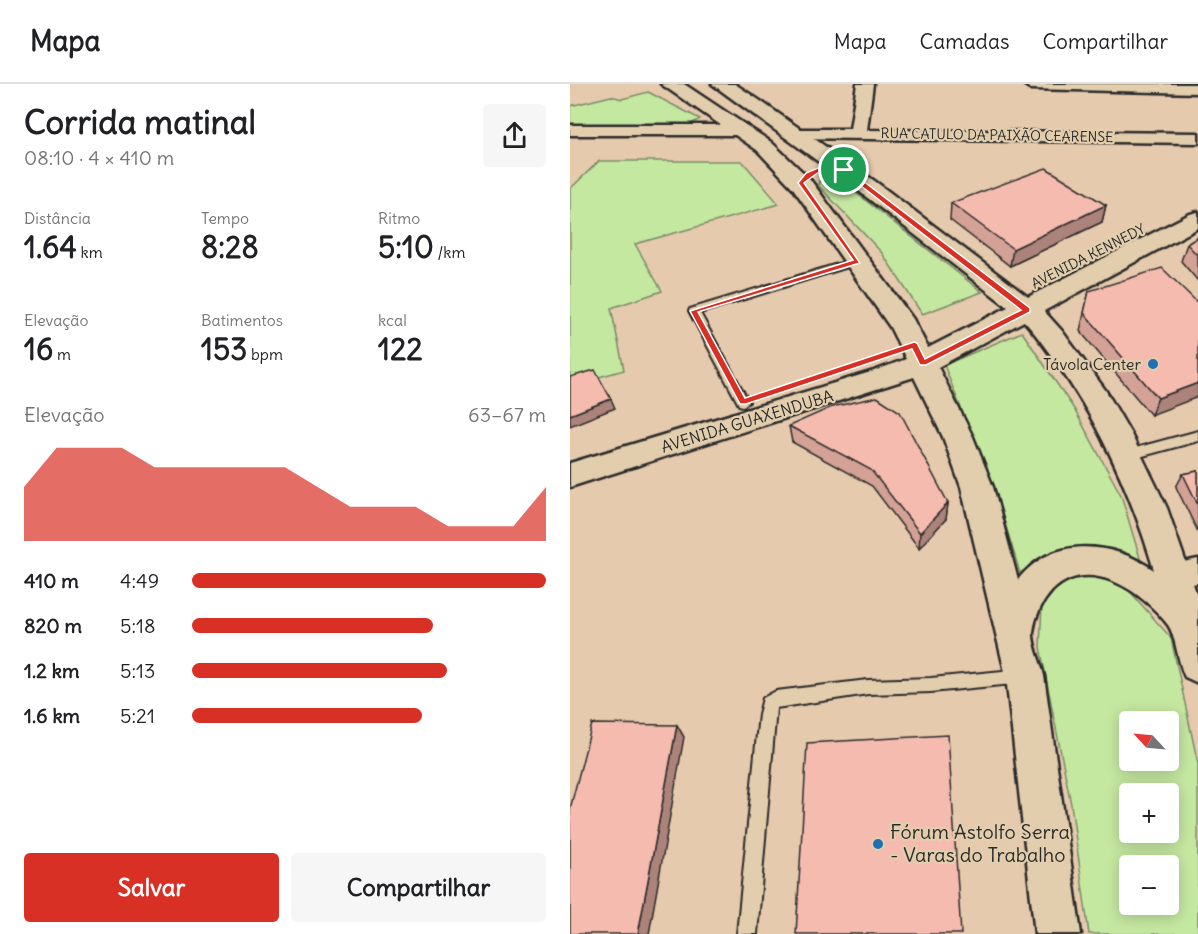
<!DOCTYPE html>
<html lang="pt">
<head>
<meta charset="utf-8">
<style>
  :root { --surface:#fff; --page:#f6f6f6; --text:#202124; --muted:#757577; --line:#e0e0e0; --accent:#d93025 }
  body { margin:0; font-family:Delius,sans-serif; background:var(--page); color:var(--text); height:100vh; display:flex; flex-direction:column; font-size:22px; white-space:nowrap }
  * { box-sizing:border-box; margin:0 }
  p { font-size:20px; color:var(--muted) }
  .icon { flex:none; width:33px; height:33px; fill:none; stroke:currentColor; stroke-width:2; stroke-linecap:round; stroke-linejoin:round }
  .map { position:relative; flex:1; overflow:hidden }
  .drawer { display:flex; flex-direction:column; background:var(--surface); width:570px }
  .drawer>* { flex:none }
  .needle { width:39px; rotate:296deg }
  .fabs { position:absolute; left:549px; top:627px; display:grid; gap:12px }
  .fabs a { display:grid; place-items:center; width:60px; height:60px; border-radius:6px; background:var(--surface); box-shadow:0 3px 15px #0003; font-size:30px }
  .pin { position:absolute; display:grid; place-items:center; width:51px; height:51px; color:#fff; margin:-26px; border:3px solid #fff; border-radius:50%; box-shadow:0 2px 6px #0007 }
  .round { display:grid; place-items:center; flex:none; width:63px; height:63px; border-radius:6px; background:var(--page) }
  .summary { display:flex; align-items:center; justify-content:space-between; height:102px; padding:0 24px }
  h1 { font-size:33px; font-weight:700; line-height:45px }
  .metrics { display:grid; grid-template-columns:repeat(3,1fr); gap:9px; height:102px; padding:6px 24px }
  .metrics div { display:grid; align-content:center }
  .metrics b { font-size:30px; font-weight:700 }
  .metrics small { font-size:16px; font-weight:400 }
  .metrics p { font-size:16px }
  .chart { height:168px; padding:12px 24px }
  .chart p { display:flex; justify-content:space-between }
  .chart svg { width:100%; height:108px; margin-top:6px; fill:var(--accent); opacity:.7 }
  .cta { display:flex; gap:12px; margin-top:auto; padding:12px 24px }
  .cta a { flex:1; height:69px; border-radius:6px; background:var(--accent); color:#fff; font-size:24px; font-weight:700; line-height:69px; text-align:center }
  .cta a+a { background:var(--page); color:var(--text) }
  ul { padding:0 24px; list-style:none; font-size:20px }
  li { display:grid; grid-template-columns:96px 72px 1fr; align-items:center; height:45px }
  li i { height:15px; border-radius:8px; background:var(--accent) }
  header { display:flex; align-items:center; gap:36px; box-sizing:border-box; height:84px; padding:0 30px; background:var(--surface); border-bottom:2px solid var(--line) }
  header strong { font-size:28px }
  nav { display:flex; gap:33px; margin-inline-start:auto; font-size:21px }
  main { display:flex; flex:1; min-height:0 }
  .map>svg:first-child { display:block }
</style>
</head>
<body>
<header>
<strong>Mapa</strong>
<nav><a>Mapa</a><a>Camadas</a><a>Compartilhar</a></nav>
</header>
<main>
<section class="drawer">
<div class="summary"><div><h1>Corrida matinal</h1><p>08:10 · 4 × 410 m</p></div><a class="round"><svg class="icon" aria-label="share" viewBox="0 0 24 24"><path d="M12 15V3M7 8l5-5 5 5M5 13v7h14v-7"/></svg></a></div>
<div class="metrics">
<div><p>Distância</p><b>1.64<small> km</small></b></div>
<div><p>Tempo</p><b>8:28</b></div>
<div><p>Ritmo</p><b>5:10<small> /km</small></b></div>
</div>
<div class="metrics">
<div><p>Elevação</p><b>16<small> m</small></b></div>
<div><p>Batimentos</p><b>153<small> bpm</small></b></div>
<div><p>kcal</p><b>122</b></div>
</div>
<div class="chart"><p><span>Elevação</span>63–67 m</p>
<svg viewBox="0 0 160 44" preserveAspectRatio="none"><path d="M0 44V22L10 6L20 6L30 6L40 14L50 14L60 14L70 14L80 14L90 22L100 30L110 30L120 30L130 38L140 38L150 38L160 22V44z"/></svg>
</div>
<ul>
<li><b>410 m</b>4:49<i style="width:100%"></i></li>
<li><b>820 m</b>5:18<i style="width:68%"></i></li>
<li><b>1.2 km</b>5:13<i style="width:72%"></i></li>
<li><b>1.6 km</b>5:21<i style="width:65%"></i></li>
</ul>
<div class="cta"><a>Salvar</a><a>Compartilhar</a></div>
</section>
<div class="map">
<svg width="628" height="850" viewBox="0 0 628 850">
  <rect width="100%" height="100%" fill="#e6caad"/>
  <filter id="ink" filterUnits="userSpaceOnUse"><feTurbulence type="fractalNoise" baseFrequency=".0167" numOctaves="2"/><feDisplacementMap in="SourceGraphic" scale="12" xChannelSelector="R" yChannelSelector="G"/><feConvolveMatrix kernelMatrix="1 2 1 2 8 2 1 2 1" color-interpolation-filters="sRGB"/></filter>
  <g filter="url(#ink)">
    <g fill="#c5e8a1" stroke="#788a66" stroke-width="1.5" fill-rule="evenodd">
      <path d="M 78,8 L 130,35 L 119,41 L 0,42 L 0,22 L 41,12 L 52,15 Z"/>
      <path d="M 29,77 L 172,77 L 209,120 L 65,160 L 92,207 L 41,224 L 54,286 L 0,301 L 0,105 Z"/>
      <path d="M 256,93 L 267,94 L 412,208 L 352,230 L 312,169 L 248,101 L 249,97 Z"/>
      <path d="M 452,248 L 504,325 L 551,411 L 573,484 C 545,474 512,455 482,469 C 471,473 460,483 450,489 L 432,429 L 374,281 Z"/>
      <path d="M 501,487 L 540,493 L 556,503 L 601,554 L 628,680 L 628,850 L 519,850 L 501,720 L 470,563 L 472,520 L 488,494 ZM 560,638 L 598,638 L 598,676 L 560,676 ZM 560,710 L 598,710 L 598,748 L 560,748 ZM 560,782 L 598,782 L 598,820 L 560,820 Z"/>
    </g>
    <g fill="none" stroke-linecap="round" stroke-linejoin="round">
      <defs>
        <g id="lane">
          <path d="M 287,174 L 292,177 L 291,179 L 130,229 L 179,318 L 173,322 L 169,321 L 119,227 L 120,225 Z"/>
          <path d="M 628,347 L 628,357 L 558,376 L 552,371 L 558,366 Z"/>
          <path d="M 453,585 L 459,587 L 461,592 L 459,597 L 453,599 L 361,608 L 298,610 L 206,624 L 187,850 L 167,850 L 189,630 L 193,614 L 206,607 L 298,596 L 361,594 Z"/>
        </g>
        <g id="street">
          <path d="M 287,0 L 303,0 L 297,46 L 628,49 L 628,59 L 220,54 L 218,50 L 220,46 L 226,45 L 280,45 Z"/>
          <path d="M 453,0 L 628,0 L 628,9 L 461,5 Z"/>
          <path d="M 0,41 L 172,41 L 180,46 L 172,51 L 0,51 Z"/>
          <path d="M 628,475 L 628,499 L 605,503 L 595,500 L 591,491 L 595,482 Z"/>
        </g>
        <path id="primary" d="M 91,0 L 114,0 L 201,58 L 239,94 L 343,235 L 358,264 L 438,223 L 290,108 L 142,0 L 165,0 L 189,16 L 306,98 L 458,213 L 620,130 L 628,128 L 628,144 L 474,227 L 492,247 L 536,307 L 561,350 L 597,424 L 628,514 L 628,599 L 615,593 C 608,579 606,552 598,541 C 573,508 519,470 482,507 C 472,518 465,532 463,548 C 462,561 471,579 474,592 L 511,850 L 465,850 L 436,592 L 391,403 L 373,353 L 344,293 L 0,403 L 0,379 L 304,287 L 336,275 L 320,243 L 223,104 L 187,66 ZM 454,237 C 467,251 477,266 488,281 C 532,344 562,412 584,486 C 542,457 482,451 448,496 L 423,403 L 403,353 L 368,283 Z"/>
      </defs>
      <use href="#lane" stroke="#2b2b2b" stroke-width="4"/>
      <use href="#street" stroke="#2b2b2b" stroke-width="5"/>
      <use href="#primary" stroke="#2b2b2b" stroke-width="5"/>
      <use href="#lane" fill="#e2cead" fill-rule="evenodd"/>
      <use href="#street" fill="#e2cead" fill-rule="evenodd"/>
      <use href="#primary" fill="#e2cead" fill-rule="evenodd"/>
    </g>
    <g fill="#d3a196" stroke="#2b2b2b" stroke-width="1.5">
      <path d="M 381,119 L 536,121 L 532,138 L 440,182 L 380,136 Z"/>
      <path d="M 628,153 L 628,197 L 611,177 L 617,160 Z"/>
      <path d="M 519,207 L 628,219 L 581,331 L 510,247 Z"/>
      <path d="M 219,342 L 378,419 L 376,435 L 349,464 L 302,402 L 222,358 Z"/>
      <path d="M 628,387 L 628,448 L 606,403 L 613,390 Z"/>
    </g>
    <g fill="#ac837a" stroke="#2b2b2b" stroke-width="1.5">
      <path d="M 536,121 L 532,138 L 440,182 L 443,165 Z"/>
      <path d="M 628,299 L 628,313 L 581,331 L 588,314 Z"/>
      <path d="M 41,315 L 45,324 L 0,342 L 0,331 Z"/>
      <path d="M 378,419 L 376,435 L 349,464 L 350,449 Z"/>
      <path d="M 107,641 L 114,653 L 79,850 L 68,850 Z"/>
    </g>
    <g fill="#f5bbaf" stroke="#2b2b2b" stroke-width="1.5">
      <path d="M 476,84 L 536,121 L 443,165 L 381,119 Z"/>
      <path d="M 628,153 L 628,172 L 617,160 Z"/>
      <path d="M 592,184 L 628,219 L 628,299 L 588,314 L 514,229 L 519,207 Z"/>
      <path d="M 25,286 L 41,315 L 0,331 L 0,293 Z"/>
      <path d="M 307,313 L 330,328 L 378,419 L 350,449 L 301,386 L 219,342 L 262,323 Z"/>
      <path d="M 628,387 L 628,421 L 613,390 Z"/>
      <path d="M 22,640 L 107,641 L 68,850 L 0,850 L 0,725 Z"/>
      <path d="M 378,651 L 391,850 L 226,850 L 237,659 Z"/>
    </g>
  </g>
  <path fill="#d93025" stroke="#fff" stroke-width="1.5" fill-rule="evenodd" d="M 248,84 L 276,84 L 460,224 L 460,228 L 356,281 L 350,281 L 342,265 L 176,320 L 170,320 L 120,227 L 283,176 L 228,99 L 236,89 ZM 249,88 L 273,88 L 451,226 L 355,275 L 347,259 L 344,258 L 175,314 L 128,228 L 290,179 L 234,99 Z"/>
  <g fill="#1f6fb2" stroke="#e2cead" stroke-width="2">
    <circle cx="583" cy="280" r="6"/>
    <circle cx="308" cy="760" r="6"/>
  </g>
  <g text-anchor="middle" stroke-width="4.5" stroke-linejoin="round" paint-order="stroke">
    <g font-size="14" fill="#2b2b2b" stroke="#e2cead">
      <text transform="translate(427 51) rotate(1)" y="5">RUA CATULO DA PAIXÃO CEARENSE</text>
      <text transform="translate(518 172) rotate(-27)" y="5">AVENIDA KENNEDY</text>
    </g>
    <g font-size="16" fill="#2b2b2b" stroke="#e2cead" text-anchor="end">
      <text x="571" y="286">Távola Center</text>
    </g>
    <g font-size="16" fill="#2b2b2b" stroke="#e2cead">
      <text transform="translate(177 337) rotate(-17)" y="6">AVENIDA GUAXENDUBA</text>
    </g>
    <g font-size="20" fill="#2b2b2b" stroke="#e2cead" text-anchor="start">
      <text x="320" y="755">Fórum Astolfo Serra<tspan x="320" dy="23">- Varas do Trabalho</tspan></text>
    </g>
  </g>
</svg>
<div class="fabs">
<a><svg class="needle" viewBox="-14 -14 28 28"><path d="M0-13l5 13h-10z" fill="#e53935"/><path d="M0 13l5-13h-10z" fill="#757577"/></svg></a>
<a>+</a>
<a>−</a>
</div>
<div class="pin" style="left:274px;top:86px;background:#1e9e55"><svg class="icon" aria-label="arrive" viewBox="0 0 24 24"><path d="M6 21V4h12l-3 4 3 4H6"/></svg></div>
</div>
</main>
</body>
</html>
